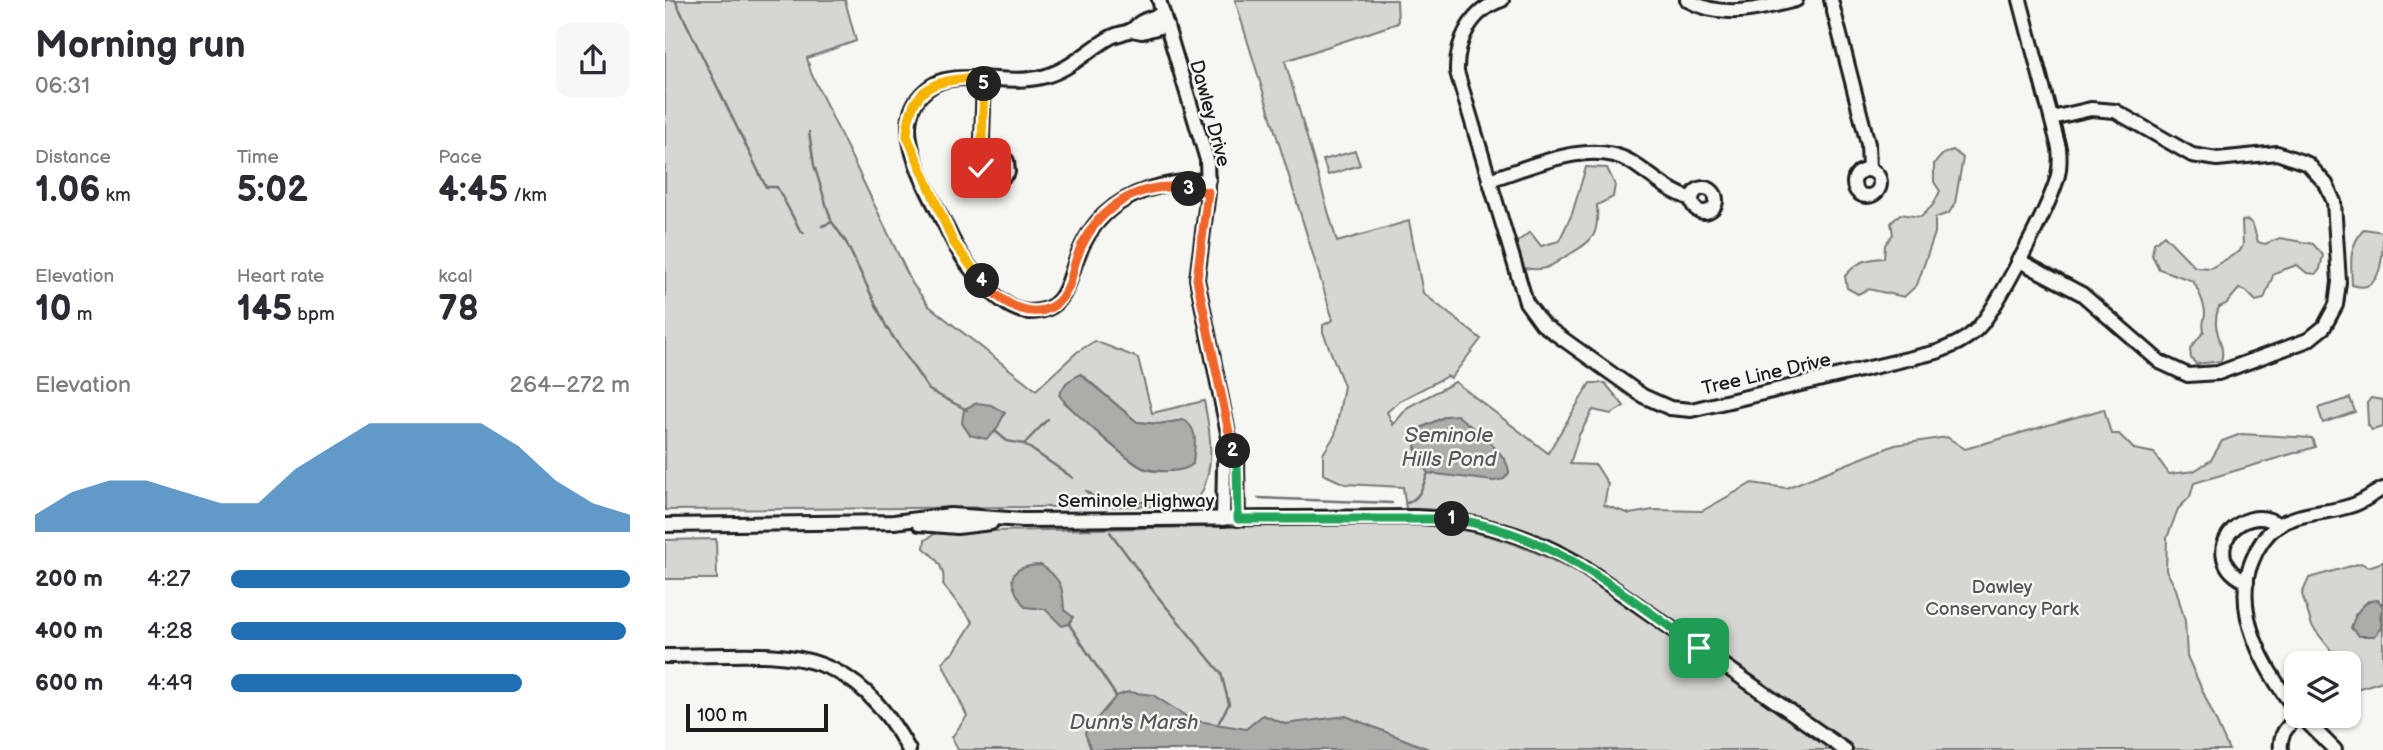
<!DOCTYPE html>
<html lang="en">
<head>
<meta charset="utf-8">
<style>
  :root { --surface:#fff; --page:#f7f7f7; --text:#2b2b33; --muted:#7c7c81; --accent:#1f6fb2 }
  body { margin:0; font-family:"Balsamiq Sans",sans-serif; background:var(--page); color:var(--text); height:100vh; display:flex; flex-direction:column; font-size:26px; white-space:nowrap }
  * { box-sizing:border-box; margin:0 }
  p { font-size:23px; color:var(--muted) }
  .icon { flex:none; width:38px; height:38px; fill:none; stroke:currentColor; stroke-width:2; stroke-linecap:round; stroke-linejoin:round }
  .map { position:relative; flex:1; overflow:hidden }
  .drawer { display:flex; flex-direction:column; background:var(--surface); width:665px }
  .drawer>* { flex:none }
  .controls { position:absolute; left:1619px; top:651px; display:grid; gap:14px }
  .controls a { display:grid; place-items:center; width:77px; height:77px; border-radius:14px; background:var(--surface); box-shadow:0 2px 5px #0004; font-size:35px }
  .scale { position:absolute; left:21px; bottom:18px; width:142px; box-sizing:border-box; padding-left:7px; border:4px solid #1c1c1c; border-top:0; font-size:19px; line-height:24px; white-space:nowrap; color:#1c1c1c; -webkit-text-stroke:5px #f6f6f2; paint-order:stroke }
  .pin { position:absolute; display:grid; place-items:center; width:60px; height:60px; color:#fff; margin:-30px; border-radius:14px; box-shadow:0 4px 10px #0006 }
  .km { position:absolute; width:35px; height:35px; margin:-18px; border-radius:50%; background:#222; color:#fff; font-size:19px; line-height:35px; text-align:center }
  .round { display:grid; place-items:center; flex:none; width:74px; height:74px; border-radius:14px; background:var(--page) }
  .summary { display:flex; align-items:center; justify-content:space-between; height:119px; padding:0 35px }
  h1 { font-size:38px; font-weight:800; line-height:52px }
  .figures { display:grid; grid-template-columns:repeat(3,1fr); gap:10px; height:119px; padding:7px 35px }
  .figures div { display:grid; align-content:center }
  .figures b { font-size:35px; font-weight:800 }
  .figures small { font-size:19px; font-weight:400 }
  .figures p { font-size:19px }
  .chart { height:196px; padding:14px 35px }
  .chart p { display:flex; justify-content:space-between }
  .chart svg { width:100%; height:126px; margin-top:7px; fill:var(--accent); opacity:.7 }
  ul { padding:0 35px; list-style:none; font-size:23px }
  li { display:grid; grid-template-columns:112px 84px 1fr; align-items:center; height:52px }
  li i { height:18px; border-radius:9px; background:var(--accent) }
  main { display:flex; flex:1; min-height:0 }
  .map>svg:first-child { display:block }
</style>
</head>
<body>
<main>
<section class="drawer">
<div class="summary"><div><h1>Morning run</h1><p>06:31</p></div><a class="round"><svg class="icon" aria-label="share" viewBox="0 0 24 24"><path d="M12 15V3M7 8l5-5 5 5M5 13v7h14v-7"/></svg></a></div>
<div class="figures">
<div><p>Distance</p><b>1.06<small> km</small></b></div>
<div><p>Time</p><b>5:02</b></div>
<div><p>Pace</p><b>4:45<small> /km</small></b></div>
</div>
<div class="figures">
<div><p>Elevation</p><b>10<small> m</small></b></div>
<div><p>Heart rate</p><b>145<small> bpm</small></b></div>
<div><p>kcal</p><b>78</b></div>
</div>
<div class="chart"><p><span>Elevation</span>264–272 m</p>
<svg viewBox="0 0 160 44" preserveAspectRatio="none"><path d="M0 44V38L10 30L20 26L30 26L40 30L50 34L60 34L70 22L80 14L90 6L100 6L110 6L120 6L130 14L140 26L150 34L160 38V44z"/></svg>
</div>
<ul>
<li><b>200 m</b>4:27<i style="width:100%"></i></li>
<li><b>400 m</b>4:28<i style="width:99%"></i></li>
<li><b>600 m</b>4:49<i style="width:73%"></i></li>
</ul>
</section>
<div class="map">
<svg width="1718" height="750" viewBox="0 0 1718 750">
  <rect width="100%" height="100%" fill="#f6f6f2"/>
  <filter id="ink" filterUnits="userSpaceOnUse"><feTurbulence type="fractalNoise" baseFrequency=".0143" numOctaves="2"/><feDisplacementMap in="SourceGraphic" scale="14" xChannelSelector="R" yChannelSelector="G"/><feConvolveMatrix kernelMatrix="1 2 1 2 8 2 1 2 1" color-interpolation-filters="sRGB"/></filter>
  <g filter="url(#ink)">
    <g fill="#d6d6d2" stroke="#797977" stroke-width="2" fill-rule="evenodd">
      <path d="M 0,0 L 180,0 L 191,41 L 142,58 L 146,73 L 247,283 L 264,306 L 371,390 L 412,352 L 430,341 L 473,358 L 487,413 L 539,401 C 546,434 551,469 533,500 L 501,506 L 0,510 ZM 416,374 L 472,422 L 494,424 L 519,420 L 528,450 L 528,464 C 513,470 495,474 480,469 C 464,464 414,415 399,402 Z"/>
      <path d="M 570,0 L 732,0 L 733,23 L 620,61 L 672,242 L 744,221 L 758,293 L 816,339 L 786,378 L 782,376 L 736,400 L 722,412 L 728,425 L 743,407 L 790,382 L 883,453 L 925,383 L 940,383 L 959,406 L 946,414 L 928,410 L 914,435 L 905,464 L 931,465 L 943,484 L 939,505 L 965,514 L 988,510 L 1037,511 L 1087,483 L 1121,488 L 1230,445 L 1282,437 L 1300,449 L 1439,409 L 1446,434 L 1454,434 L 1469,449 L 1489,453 L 1504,474 L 1529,471 L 1546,460 L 1557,441 L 1576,434 L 1647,438 L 1650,447 L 1529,483 L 1525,497 L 1513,509 L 1502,538 L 1501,570 L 1511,589 L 1520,621 L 1522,656 L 1564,750 L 293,750 L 287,737 L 302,716 L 277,662 L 289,652 L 308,622 L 278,585 C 281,568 271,558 259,548 L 260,540 L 273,532 L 749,523 C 805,528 853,541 902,568 L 911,555 C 861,520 800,516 741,509 L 738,487 L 680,484 L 658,474 L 658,454 L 670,435 L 679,386 L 658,332 L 658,325 L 668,320 ZM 781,416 L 795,476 L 763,473 L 750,448 L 752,430 Z"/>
      <path d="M 1288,150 L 1298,158 L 1290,203 L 1284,213 L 1270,218 L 1270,233 L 1252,285 L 1239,297 L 1203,289 L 1193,294 L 1182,288 L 1180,276 C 1192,262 1200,259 1219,258 L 1220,245 L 1228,234 L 1226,223 L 1235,214 L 1256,217 L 1268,205 L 1275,191 L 1269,182 L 1269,164 L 1278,154 Z"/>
      <path d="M 690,151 L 695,165 L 663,175 L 658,160 Z"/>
      <path d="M 921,167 L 942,168 L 950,185 L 948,197 L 932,205 C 934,235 929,240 905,254 C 884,266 884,272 859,268 L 851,243 L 865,232 L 876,246 L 894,241 L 907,214 Z"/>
      <path d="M 1583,220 L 1588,225 L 1593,242 L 1600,244 L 1615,238 L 1648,244 L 1658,255 L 1655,269 L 1651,274 L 1642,273 L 1632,265 L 1609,273 L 1599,299 L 1591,301 L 1581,291 L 1574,289 L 1561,304 L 1554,307 C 1544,330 1562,344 1556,361 L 1531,364 L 1526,358 L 1525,349 L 1539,331 C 1537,324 1539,321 1540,314 C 1540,303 1533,290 1528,281 L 1494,269 L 1487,255 L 1489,243 L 1499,235 L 1530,267 L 1546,268 L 1575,251 L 1578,245 L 1577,221 Z"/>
      <path d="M 1699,229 L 1718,232 C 1718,253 1718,296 1687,285 C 1686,261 1683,248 1699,229 Z"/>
      <path d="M 1685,398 L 1690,412 L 1658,423 L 1653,408 Z"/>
      <path d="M 1706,398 L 1718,400 L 1718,427 L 1707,430 L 1703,425 L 1702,403 Z"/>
      <path d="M 51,539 L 52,579 L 0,579 L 0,540 Z"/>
      <path d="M 1718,562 L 1718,607 L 1717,603 L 1703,601 L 1690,615 L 1718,623 L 1715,616 L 1718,607 L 1718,681 L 1688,690 L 1684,675 L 1684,663 L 1676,663 L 1647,626 L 1637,594 L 1644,578 L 1696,563 L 1703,567 Z"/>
    </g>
    <g fill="#acaca9" stroke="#727271" stroke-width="2">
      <path d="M 415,374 L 472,422 L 494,424 L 519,420 C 535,430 529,447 528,464 C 518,473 494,472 481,469 C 466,465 404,408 394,395 L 401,383 Z"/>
      <path d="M 312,403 L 326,405 L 340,413 L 330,432 L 321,439 L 305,435 L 297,423 L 299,409 Z"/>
      <path d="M 792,415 C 807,428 844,453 844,473 L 839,479 L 829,481 L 763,473 C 752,461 748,445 752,430 L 781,416 Z"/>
      <path d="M 376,565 C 396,579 398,586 399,610 L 408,617 L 404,624 L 397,626 L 380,609 L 360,607 C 342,582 340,566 376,565 Z"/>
      <path d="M 1713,600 L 1718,607 L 1715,616 L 1717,628 L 1710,636 L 1694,636 L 1686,628 C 1690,614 1698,600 1713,600 Z"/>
      <path d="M 463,692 L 488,695 L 527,720 L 581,729 L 598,715 L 620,724 L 681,716 L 766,750 L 426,750 L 420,733 L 451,696 Z"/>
    </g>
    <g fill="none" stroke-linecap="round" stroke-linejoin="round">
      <g stroke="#727271" stroke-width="2.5">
        <path d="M 10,0 L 101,187 L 112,187 L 135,230 L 139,233"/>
        <path d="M 144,132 L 149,165 L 166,220"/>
        <path d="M 157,226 L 167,222 L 181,242 L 222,328 L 264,390 L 302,410"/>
        <path d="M 330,431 L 342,441 L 359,444 L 408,478"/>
        <path d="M 359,444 L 383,419"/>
        <path d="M 421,491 L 438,505 L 535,498"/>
        <path d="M 593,498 L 727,503"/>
        <path d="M 742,503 C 756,498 758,485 763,473"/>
        <path d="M 445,532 L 489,592 L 556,673 L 564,704 L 554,722"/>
        <path d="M 404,624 L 451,696"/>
      </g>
      <defs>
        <g id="minor">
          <path d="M 494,0 L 542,160 L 543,192 L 532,279 L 565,443 L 572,461 L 573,519"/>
          <path d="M 837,0 C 806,10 791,41 792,72 L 861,302 L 877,324 L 978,396 L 1005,408 L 1026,410 L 1272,352 C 1287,346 1302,340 1313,328 C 1332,308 1387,202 1393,175 C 1395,166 1395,157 1394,148 L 1355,0"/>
          <path d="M 1022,0 C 1058,20 1094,9 1131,0"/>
          <path d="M 1166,0 L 1203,144 L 1204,170"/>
          <path d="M 498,14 C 492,16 484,18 478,21 C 473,23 470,28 466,30 C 460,33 452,34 446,37 C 423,50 404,71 377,77 C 348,84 317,75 287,79 C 274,80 264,86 255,96 C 223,132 269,200 286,237 C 298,262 334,311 364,312 C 401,312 402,284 412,258 C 418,242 428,225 440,214 C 467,188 508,181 544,180"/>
          <path d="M 467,30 L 477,32 L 502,25"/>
          <path d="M 317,148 L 334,153 L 342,161 L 343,172 L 335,180 L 320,178 L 316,168 L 319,78"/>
          <circle cx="1202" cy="183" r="13"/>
          <path d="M 824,180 C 866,167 925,138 966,162 C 986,175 1004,192 1027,199"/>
          <path d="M 508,186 L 543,192"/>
          <circle cx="1039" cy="200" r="12"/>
          <path d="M 1353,260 L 1417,294 L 1495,362 L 1523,375 L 1553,373 L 1643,340 L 1659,327 L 1671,305 L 1674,282 L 1669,202 L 1661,184 L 1643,164 L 1612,153 L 1552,159 L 1527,155 L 1450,111 L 1426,109 L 1387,118"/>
          <path d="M 558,519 L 559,464 L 565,443"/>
          <path d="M 254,524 L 292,527 L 326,523"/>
          <path d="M 0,525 L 229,522 L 285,515 L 358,520 L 751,517 C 810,519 861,534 913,563 L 1180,750"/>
          <path d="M 1582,582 C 1529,558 1576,498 1614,525"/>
          <path d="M 0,656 C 114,656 181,636 244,750"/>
          <path d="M 1631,710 C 1600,671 1566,611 1587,561 C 1592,548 1600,535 1612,526 C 1634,512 1660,514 1685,506 C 1697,503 1707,494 1718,489"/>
          <path d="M 1636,716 L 1670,750"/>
          <path d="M 1616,750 C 1614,734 1622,727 1633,716"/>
        </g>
      </defs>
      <use href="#minor" stroke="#1c1c1c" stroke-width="18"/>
      <use href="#minor" stroke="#f6f6f2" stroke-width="12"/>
    </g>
  </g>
  <g fill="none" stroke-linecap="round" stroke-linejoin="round" filter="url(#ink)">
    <defs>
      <path id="split-1" d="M 787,519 C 887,533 954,591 1034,648"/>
      <path id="split-2" d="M 568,451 L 572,461 L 573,519 L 787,519"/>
      <path id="split-3" d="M 524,189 L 543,192 L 532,279 L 568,451"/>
      <path id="split-4" d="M 317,281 C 337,304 375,328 399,295 C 407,285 407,271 411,260 C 427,211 473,179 524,189"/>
      <path id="split-5" d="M 317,281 L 288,242 L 242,136 C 244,84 275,78 319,78 L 319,84"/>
      <path id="split-6" d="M 316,168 L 319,84"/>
    </defs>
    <use href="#split-1" stroke="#fff" stroke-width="14"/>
    <use href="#split-2" stroke="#fff" stroke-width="14"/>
    <use href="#split-3" stroke="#fff" stroke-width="14"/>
    <use href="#split-4" stroke="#fff" stroke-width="14"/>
    <use href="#split-5" stroke="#fff" stroke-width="14"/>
    <use href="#split-6" stroke="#fff" stroke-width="14"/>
    <use href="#split-1" stroke="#22a559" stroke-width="9"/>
    <use href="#split-2" stroke="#22a559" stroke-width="9"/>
    <use href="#split-3" stroke="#f0652b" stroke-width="9"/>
    <use href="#split-4" stroke="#f0652b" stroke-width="9"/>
    <use href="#split-5" stroke="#f5b400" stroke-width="9"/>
    <use href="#split-6" stroke="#f5b400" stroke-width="9"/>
  </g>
  <g text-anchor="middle" stroke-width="5" stroke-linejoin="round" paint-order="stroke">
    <g font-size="19" fill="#1c1c1c" stroke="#f6f6f2">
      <text transform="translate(546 113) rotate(75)" y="7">Dawley Drive</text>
      <text transform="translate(1101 373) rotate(-13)" y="7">Tree Line Drive</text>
      <text x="471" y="507">Seminole Highway</text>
    </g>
    <g font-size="19" fill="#545453" stroke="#f6f6f2">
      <text x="1337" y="593">Dawley<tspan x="1337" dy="22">Conservancy Park</tspan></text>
    </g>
    <g font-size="21" font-style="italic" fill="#565654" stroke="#f6f6f2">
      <text x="784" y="442">Seminole<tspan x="784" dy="24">Hills Pond</tspan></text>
      <text x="469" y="729">Dunn's Marsh</text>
    </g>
  </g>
</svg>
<div class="controls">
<a><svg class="icon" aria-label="layers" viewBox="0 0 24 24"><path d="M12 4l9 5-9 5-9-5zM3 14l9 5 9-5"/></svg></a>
</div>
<div class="scale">100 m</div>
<div class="pin" style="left:1034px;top:648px;background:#1e9e55"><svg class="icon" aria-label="arrive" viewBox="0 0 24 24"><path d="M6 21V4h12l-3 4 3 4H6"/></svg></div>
<div class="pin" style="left:316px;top:168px;background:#d93025"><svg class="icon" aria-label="check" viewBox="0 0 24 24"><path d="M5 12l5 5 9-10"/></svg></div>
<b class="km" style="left:787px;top:519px">1</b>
<b class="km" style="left:568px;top:451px">2</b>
<b class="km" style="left:524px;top:189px">3</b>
<b class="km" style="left:317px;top:281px">4</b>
<b class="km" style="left:319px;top:84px">5</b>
</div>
</main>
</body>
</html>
